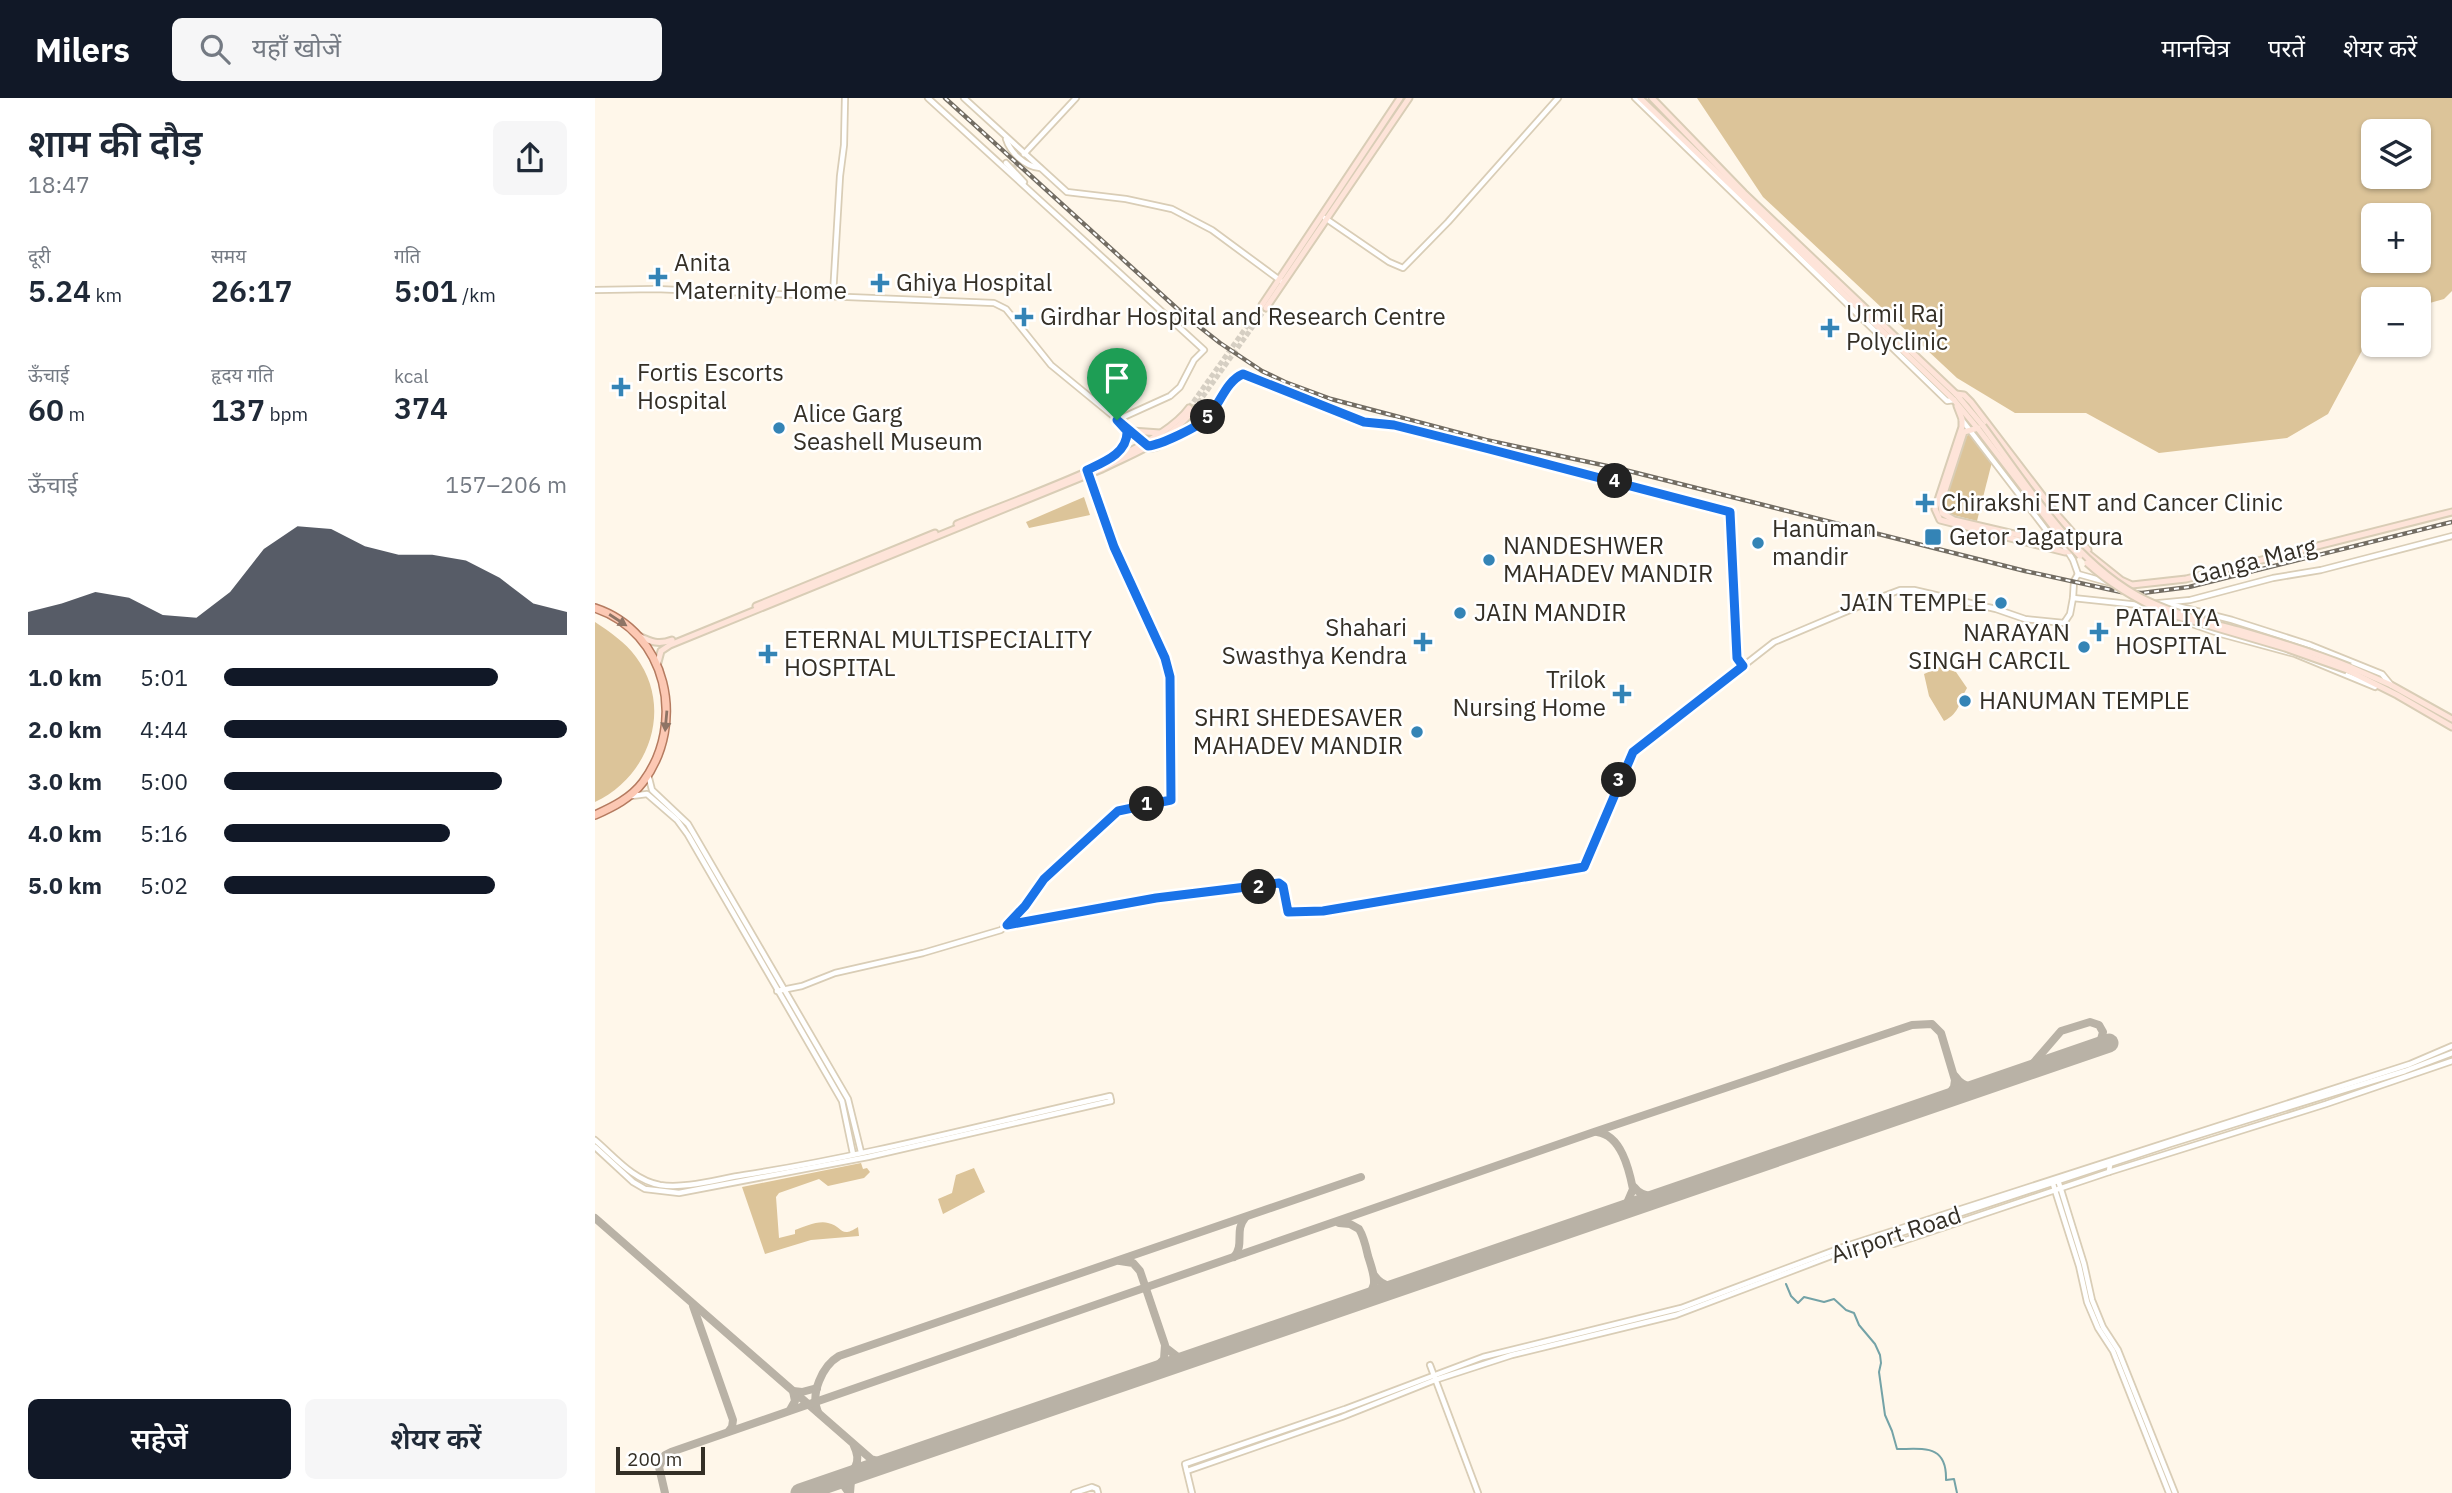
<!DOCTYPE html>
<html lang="hi">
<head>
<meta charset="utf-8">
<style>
  :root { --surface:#fff; --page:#f6f6f7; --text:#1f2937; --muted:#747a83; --accent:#111827 }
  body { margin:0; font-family:"IBM Plex Sans","Noto Sans Devanagari",sans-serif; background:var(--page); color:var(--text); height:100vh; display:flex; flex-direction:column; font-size:26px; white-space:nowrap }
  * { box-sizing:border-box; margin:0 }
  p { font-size:23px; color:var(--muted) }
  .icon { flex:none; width:38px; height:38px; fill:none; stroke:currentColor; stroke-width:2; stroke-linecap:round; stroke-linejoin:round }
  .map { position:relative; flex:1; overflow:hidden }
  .sheet { display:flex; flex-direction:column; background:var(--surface); width:595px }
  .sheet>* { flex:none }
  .tools { position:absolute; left:1766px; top:21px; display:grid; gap:14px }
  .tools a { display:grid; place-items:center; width:70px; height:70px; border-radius:10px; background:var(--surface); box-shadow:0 2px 5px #0004; font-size:35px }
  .scale { position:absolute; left:21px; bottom:18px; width:89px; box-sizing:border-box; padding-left:7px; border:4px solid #342f26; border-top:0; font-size:19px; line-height:24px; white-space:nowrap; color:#342f26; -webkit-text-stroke:5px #fff; paint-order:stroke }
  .pin { position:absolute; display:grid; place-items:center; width:60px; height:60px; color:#fff; margin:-72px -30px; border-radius:50% 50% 50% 0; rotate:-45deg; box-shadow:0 0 7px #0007 }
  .pin .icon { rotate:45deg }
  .km { position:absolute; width:35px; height:35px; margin:-18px; border-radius:50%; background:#222; color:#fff; font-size:19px; line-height:35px; text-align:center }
  .round { display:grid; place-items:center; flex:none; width:74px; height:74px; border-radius:10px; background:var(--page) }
  .overview { display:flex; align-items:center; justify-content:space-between; height:119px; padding:0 28px }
  h1 { font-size:38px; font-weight:600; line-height:52px }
  .metrics { display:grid; grid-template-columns:repeat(3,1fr); gap:10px; height:119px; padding:7px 28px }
  .metrics div { display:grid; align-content:center }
  .metrics b { font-size:30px; font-weight:600 }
  .metrics small { font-size:19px; font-weight:400 }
  .metrics p { font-size:19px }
  .chart { height:196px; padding:14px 28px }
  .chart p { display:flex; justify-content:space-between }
  .chart svg { width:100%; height:126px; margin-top:7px; fill:var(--accent); opacity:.7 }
  .cta { display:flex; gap:14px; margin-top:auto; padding:14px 28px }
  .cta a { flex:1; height:80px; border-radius:10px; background:var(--accent); color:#fff; font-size:28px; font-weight:600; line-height:80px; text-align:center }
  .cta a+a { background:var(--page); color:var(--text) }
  ul { padding:0 28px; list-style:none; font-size:23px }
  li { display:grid; grid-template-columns:112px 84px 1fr; align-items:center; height:52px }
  li i { height:18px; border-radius:9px; background:var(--accent) }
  header { display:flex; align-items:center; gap:42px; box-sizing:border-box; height:98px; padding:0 35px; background:var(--accent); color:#fff }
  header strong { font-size:33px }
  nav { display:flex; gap:38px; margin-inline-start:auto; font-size:24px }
  .search { width:490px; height:63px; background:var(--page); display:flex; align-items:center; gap:18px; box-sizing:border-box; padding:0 24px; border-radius:10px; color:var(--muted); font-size:26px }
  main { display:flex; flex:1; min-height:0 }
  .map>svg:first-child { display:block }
</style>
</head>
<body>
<header>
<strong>Milers</strong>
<div class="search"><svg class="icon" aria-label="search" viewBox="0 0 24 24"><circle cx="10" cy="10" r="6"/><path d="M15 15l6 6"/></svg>यहाँ खोजें</div>
<nav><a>मानचित्र</a><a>परतें</a><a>शेयर करें</a></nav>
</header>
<main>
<section class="sheet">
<div class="overview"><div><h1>शाम की दौड़</h1><p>18:47</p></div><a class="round"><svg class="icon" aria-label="share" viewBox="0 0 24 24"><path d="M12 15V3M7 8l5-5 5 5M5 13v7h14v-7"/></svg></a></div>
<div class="metrics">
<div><p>दूरी</p><b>5.24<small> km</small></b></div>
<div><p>समय</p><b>26:17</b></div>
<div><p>गति</p><b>5:01<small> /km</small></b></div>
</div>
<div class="metrics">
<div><p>ऊँचाई</p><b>60<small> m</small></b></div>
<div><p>हृदय गति</p><b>137<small> bpm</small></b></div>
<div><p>kcal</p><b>374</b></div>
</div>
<div class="chart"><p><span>ऊँचाई</span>157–206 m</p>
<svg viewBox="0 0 160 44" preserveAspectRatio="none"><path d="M0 44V36L10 33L20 29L30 31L40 37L50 38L60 29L70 14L80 6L90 7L100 13L110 16L120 16L130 18L140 24L150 33L160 36V44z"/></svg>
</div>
<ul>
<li><b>1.0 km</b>5:01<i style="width:80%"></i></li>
<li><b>2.0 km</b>4:44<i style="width:100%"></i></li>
<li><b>3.0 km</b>5:00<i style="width:81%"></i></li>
<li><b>4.0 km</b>5:16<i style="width:66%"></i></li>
<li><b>5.0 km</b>5:02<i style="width:79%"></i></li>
</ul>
<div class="cta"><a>सहेजें</a><a>शेयर करें</a></div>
</section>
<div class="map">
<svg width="1857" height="1395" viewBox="0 0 1857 1395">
  <rect width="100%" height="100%" fill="#fff7ea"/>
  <g fill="#dcc499" fill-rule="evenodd">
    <path d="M 1102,0 L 1857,0 L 1857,193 L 1849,201 L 1824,208 L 1824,201 L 1778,201 L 1778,232 L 1733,316 L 1692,340 L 1564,355 L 1491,315 L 1420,315 L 1362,280 L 1168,99 ZM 1778,33 L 1824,33 L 1824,79 L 1778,79 ZM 1778,117 L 1824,117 L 1824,163 L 1778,163 Z"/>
    <path d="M 1374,336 L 1397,364 L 1382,423 L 1354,416 L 1348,410 L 1371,339 Z"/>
    <path d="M 489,399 L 495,417 L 434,430 L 431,424 Z"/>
    <path d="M 0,524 C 15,534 30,544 41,559 C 79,610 54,679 0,704 Z"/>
    <path d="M 1345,569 L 1361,574 L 1372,590 C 1364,604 1365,615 1349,623 L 1334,598 L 1329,576 Z"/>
    <path d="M 266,1065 L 268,1071 L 272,1070 L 275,1074 L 269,1080 L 233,1088 L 224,1081 L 184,1095 L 181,1099 L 184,1140 L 200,1136 L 200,1132 C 208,1129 224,1122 233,1125 C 248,1128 245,1141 263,1129 L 264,1138 L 216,1142 L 170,1156 L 147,1089 Z"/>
    <path d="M 379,1070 L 390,1094 L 348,1116 L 343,1101 L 357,1095 L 361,1077 Z"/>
  </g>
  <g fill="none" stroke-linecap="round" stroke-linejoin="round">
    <path stroke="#74a3a7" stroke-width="2" d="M 1191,1186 L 1196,1198 L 1203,1205 L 1209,1199 L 1229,1204 L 1239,1201 L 1251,1212 L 1259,1215 L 1264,1227 L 1280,1246 L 1285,1257 L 1286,1265 L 1284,1274 L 1290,1317 L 1297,1333 L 1302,1351 C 1329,1351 1352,1346 1351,1382 L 1359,1381 L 1362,1395"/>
    <g stroke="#b9b2a6" stroke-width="8">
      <path d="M 1420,977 L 1435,969 L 1466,933 L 1495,924 L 1504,927 L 1508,934 L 1505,945 L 1473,959"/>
      <path d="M 1360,978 C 1371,994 1384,989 1401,984"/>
      <path d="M 1002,1034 C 1026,1037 1034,1071 1038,1091 L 1032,1105 L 1003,1120"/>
      <path d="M 1039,1089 C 1051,1105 1071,1096 1087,1092"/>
      <path d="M 0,1120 L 276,1361 L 287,1364 L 301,1361"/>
      <path d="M 744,1125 L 755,1126 L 764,1131 C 769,1139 771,1149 773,1158 C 780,1180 786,1193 761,1204"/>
      <path d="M 639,1159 C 650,1146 639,1133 650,1120"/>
      <path d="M 525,1163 L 538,1165 L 545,1173 L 570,1247 L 569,1261 L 557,1273"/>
      <path d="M 779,1177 C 790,1192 801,1189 816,1184"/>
      <path d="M 98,1208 L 138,1322 L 137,1329 L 134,1333"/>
      <path d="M 571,1250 L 584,1260 L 600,1259"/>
      <path d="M 195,1312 L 200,1303 L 198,1293 L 207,1294 L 222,1290"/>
      <path d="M 223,1314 C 215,1296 227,1268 244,1258 L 766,1079"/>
      <path d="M 244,1381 C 260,1375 267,1364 259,1348"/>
      <path d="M 235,1384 L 247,1385 L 254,1395"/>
      <path d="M 70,1395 L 64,1369 L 70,1357 L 76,1354 L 999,1034 L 1317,927 L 1337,926 L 1346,935 L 1360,982 L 1359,989 L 1352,999 L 1322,1010"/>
      <path d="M 255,1395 L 256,1383 L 262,1377 L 274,1371"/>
    </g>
    <path stroke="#b9b2a6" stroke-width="19" d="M 205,1395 L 1514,945"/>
    <path stroke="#d6cfc3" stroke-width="4.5" stroke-dasharray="4.5 2" stroke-linecap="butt" d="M 419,69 L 425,63"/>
    <g stroke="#d6cfc3" stroke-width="5" stroke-dasharray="5 2.5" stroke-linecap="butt">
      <path d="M 594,310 L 667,207"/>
      <path d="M 599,311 L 671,210"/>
    </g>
    <defs>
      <g id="tertiary">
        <path d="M 333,0 L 609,252 L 599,262 L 585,289 L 575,298 L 522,322"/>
        <path d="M 369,0 L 472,94 L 531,101 L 577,111 L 617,132 L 686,183"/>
        <path d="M 1040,0 L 1352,303 L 1359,302"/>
        <path d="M 411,41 C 415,54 430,69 445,70"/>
        <path d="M 429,56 L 481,0"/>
        <path d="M 411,65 L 429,84"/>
        <path d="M 730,120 L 794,164 L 808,170 L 853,124 L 963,0"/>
        <path d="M 0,192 L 60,191 L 399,205 L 411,211 L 456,267 L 551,345"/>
        <path d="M 238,197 L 245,78 L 249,47 L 250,0"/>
        <path d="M 522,322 L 549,350 L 555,351 L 563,349 L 604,329 L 642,278 L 648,276 L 769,324 L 782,324 L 1133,413 L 1136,416 L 1137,434 L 1142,560 L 1148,568"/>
        <path d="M 1367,322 L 1462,446"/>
        <path d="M 564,345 L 607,324"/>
        <path d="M 1470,449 L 1478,462 L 1483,476"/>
        <path d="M 1483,476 L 1519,486"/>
        <path d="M 1478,500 L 1479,483 L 1483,476"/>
        <path d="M 1570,505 L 1637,522 L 1715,547 L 1787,576 L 1796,587"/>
        <path d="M 1577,519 L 1626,536 L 1700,556 L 1780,589"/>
        <path d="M 53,676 L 57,692 L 93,726 L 253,1001 L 266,1054"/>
        <path d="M 37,698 L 52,696 L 82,722 L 93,737 L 247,1003 L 258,1056"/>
        <path d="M 412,827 L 561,801 L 684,785 L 688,788 L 693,814 L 728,813 L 989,769 L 1038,654 L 1179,544 L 1281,501 L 1305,492 L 1319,492 L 1401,511 L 1430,521 L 1469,525 L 1475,516 L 1478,500 L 1544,507 L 1595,502 L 1678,480 L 1726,472 L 1857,438"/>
        <path d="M 182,893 L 207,888 L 240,875 L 328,855 L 406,832 L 430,808 L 449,781 L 523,713 L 576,702 L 575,579 L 570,560 L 519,449 L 494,375"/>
        <path d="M 0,1042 C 20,1059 38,1082 65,1087 C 91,1091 123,1081 149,1077 C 272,1058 394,1025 515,998 L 516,1003"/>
        <path d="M 0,1049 L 38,1084 L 50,1091 L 84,1095 L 273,1059 L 516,1003"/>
        <path d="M 1514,1074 L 1731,1006 L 1857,963"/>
        <path d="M 1463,1082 L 1489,1166 L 1497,1202 L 1508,1229 L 1523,1252 L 1580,1395"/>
        <path d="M 1458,1086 L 1484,1168 L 1492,1204 L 1503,1230 L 1518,1253 L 1574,1395"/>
        <path d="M 1299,1146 L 1514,1074 L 1515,1066"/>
        <path d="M 835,1267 L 883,1395"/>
        <path d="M 592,1373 L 747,1319 L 840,1282 L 917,1257 L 1081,1217 L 1239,1157 L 1575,1046 L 1810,973 L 1857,955"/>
        <path d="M 479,1395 L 497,1389 L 502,1391 L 503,1395"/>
        <path d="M 597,1395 L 590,1366 L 750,1311 L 888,1259 L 1086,1210 L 1248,1149 L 1815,966 L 1857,948"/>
      </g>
      <g id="secondary">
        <path d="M 1045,0 L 1359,302 L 1384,332"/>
        <path d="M 1057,0 L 1149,95 L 1361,296 L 1388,328"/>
        <path d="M 667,207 L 805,0"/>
        <path d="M 671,210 L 814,0"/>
        <path d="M 1361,296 L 1369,297 L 1376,304 L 1463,418 L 1493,452"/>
        <path d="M 1362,308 L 1367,321 L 1367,329 L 1340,411 L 1345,422 L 1470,454 L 1489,453 L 1492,451"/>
        <path d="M 1383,330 L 1369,334 L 1346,405 L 1347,415 L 1359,422 L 1480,450"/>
        <path d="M 537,333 L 565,335"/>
        <path d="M 519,357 L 532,343 L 532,333"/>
        <path d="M 362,426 C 417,403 563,354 594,310"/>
        <path d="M 1486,450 L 1526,482 L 1537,487 L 1591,481 L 1857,414"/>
        <path d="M 161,508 L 340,435"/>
        <path d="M 44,538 C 56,544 64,547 77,542"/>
        <path d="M 62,568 L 66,553 L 75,547 L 507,371 C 541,354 576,342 599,311"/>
        <path d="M 1755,569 L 1796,587 L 1857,621"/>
        <path d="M 1752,572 L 1802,597 L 1857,629"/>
      </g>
      <path id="primary" d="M 0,510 C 72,534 92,625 48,684 C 36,700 18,709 0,717"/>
    </defs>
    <use href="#tertiary" stroke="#d9cdb6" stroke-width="8"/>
    <use href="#secondary" stroke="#d9cdb6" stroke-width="9"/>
    <use href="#primary" stroke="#b57b60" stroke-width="10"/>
    <use href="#tertiary" stroke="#fff" stroke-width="4.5"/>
    <use href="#secondary" stroke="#fee4d9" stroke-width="5"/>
    <use href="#primary" stroke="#fcc8b3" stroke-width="7"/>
    <defs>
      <path id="rail" d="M 350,0 L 587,215 L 625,245 L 667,273 L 690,284 L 736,301 L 891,342 L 1026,371 L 1430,473 L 1526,494 L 1547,495 L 1594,489 L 1857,424"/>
    </defs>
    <use href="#rail" stroke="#736d63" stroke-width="4.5"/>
    <use href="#rail" stroke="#fff" stroke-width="2" stroke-dasharray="5" stroke-linecap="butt"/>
    <defs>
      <g id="secondary-bridge">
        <path d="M 1388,328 C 1435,391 1479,466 1551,502 C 1580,516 1612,524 1643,532 C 1681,543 1718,554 1755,569"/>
        <path d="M 1384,332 L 1462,434 L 1485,458"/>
        <path d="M 1492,465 C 1515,486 1542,502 1571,515 L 1690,550 L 1752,572"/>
      </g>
    </defs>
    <use href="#secondary-bridge" stroke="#d9cdb6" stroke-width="9" stroke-linecap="butt"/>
    <use href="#secondary-bridge" stroke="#fee4d9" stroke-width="5"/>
  </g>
  <defs><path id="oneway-solid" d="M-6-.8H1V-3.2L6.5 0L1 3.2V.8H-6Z" transform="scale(1.75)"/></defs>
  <g fill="#8e7465">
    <use href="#oneway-solid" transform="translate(23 522) rotate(33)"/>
    <use href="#oneway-solid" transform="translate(71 623) rotate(95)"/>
  </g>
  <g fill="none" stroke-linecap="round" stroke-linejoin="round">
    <defs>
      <path id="route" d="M 648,276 L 769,324 L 799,327 L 894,351 L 1135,414 L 1142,560 L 1148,568 L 1038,654 L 989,769 L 728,813 L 693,814 L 688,788 L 684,785 L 561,800 L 412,827 L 430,808 L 449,781 L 523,713 L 576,702 L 575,579 L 570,560 L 519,449 L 492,372 C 509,364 533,355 532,333 L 522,322 L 553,348 C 565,347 604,329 613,319 C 625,306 631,283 648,276 Z"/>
    </defs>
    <use href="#route" stroke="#fff" stroke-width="14"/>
    <use href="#route" stroke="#1a73e8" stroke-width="9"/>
  </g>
  <g fill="#3484b6" stroke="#fff" stroke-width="2.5">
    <path d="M59.5 168.5h7v7h7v7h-7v7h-7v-7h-7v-7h7z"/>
    <path d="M281.5 174.5h7v7h7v7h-7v7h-7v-7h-7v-7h7z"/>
    <path d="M425.5 208.5h7v7h7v7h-7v7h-7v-7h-7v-7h7z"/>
    <path d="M1231.5 219.5h7v7h7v7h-7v7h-7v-7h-7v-7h7z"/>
    <path d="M22.5 278.5h7v7h7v7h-7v7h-7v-7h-7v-7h7z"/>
    <circle cx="184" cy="330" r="7"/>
    <path d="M1326.5 394.5h7v7h7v7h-7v7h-7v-7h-7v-7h7z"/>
    <rect x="1329" y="430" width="18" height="18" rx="3.5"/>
    <circle cx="1163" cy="445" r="7"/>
    <circle cx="894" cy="462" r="7"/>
    <circle cx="1406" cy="505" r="7"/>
    <circle cx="865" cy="515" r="7"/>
    <path d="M1500.5 523.5h7v7h7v7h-7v7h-7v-7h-7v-7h7z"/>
    <path d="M824.5 533.5h7v7h7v7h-7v7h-7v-7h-7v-7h7z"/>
    <circle cx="1489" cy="549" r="7"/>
    <path d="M169.5 545.5h7v7h7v7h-7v7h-7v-7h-7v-7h7z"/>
    <path d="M1023.5 585.5h7v7h7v7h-7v7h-7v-7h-7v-7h7z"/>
    <circle cx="1370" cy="603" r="7"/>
    <circle cx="822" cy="634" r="7"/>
  </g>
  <g text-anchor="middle" stroke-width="5" stroke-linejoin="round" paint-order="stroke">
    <g font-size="24" fill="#342f26" stroke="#fff" text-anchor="start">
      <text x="79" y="173">Anita<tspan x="79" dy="28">Maternity Home</tspan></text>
      <text x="301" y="193">Ghiya Hospital</text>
      <text x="1251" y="224">Urmil Raj<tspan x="1251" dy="28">Polyclinic</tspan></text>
      <text x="445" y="227">Girdhar Hospital and Research Centre</text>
      <text x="42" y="283">Fortis Escorts<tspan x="42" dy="28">Hospital</tspan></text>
      <text x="198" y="324">Alice Garg<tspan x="198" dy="28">Seashell Museum</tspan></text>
      <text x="1346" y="413">Chirakshi ENT and Cancer Clinic</text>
      <text x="1177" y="439">Hanuman<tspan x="1177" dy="28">mandir</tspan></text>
      <text x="1354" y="447">Getor Jagatpura</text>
      <text x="908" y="456">NANDESHWER<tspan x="908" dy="28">MAHADEV MANDIR</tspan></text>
      <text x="1392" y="513" text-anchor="end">JAIN TEMPLE</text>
      <text x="879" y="523">JAIN MANDIR</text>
      <text x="1520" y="528">PATALIYA<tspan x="1520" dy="28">HOSPITAL</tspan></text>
      <text x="812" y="538" text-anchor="end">Shahari<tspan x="812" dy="28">Swasthya Kendra</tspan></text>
      <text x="1475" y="543" text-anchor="end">NARAYAN<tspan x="1475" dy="28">SINGH CARCIL</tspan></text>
      <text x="189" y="550">ETERNAL MULTISPECIALITY<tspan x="189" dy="28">HOSPITAL</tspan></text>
      <text x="1011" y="590" text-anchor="end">Trilok<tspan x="1011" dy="28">Nursing Home</tspan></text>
      <text x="1384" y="611">HANUMAN TEMPLE</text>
      <text x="808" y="628" text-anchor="end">SHRI SHEDESAVER<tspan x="808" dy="28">MAHADEV MANDIR</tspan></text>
    </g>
    <g font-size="24" fill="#342f26" stroke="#fff">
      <text transform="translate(1659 463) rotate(-14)" y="8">Ganga Marg</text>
      <text transform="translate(1301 1137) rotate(-18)" y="8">Airport Road</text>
    </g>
  </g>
</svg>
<div class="tools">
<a><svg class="icon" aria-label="layers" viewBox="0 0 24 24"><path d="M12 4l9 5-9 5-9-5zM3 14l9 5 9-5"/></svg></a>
<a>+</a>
<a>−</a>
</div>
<div class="scale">200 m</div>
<div class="pin" style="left:522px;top:322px;background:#1e9e55"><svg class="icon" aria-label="arrive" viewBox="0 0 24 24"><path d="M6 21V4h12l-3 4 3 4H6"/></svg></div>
<b class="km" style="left:552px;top:706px">1</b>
<b class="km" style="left:664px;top:789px">2</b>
<b class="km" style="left:1024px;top:682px">3</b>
<b class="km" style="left:1020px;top:383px">4</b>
<b class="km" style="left:613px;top:319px">5</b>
</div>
</main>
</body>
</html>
